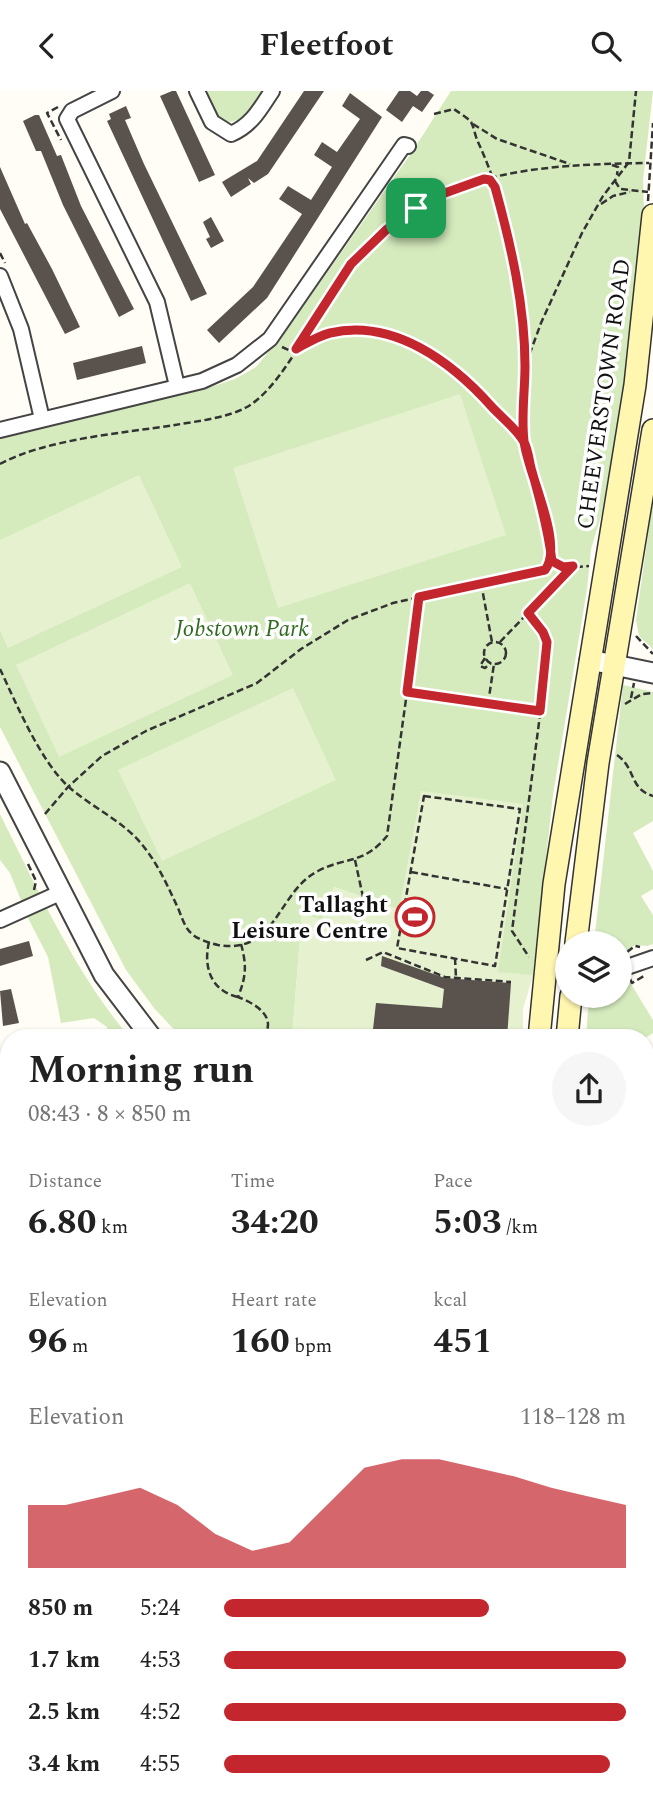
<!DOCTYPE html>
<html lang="en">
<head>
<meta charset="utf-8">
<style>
  :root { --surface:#fff; --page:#f6f6f6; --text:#222; --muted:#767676; --accent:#c4262e }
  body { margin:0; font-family:Spectral,serif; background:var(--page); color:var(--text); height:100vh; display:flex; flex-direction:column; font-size:26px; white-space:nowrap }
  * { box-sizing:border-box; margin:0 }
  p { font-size:23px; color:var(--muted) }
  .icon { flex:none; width:38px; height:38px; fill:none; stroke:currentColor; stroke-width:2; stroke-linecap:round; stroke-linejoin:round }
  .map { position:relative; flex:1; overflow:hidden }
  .details { position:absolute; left:0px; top:938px; width:654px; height:777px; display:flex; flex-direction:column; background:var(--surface); border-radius:28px 28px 0 0; box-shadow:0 2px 5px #0004 }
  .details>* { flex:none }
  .tools { position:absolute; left:555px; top:840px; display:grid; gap:14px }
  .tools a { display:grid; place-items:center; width:77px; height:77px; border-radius:50%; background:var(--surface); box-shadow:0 2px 5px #0004; font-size:35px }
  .pin { position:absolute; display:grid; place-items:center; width:60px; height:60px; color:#fff; margin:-30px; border-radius:14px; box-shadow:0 4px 10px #0006 }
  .round { display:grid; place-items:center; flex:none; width:74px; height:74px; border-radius:37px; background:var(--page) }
  .headline { display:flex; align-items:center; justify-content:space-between; height:119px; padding:0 28px }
  h1 { font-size:38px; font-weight:700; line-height:52px }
  .figures { display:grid; grid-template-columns:repeat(3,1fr); gap:10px; height:119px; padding:7px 28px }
  .figures div { display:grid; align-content:center }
  .figures b { font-size:35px; font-weight:700 }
  .figures small { font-size:19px; font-weight:400 }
  .figures p { font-size:19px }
  .chart { height:196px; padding:14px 28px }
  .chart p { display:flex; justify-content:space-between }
  .chart svg { width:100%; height:126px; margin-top:7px; fill:var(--accent); opacity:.7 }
  ul { padding:0 28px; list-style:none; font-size:23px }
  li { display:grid; grid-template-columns:112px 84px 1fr; align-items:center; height:52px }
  li i { height:18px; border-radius:9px; background:var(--accent) }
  header { display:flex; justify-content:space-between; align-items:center; height:91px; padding:0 28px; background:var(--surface); font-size:32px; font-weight:700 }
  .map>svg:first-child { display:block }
</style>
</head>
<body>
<header><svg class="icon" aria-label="back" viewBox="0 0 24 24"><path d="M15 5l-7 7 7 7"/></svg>Fleetfoot<svg class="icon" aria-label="search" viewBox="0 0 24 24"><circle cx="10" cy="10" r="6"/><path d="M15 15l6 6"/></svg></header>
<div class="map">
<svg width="653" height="1715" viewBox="0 0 653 1715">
  <rect width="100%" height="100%" fill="#fffdf5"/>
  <g fill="#d5ebbd">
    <path d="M 204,0 L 265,0 C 254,15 239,40 218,27 Z"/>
    <path d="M 451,0 L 653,0 L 643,89 L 644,120 L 622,307 L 602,422 L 591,458 L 587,498 L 553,704 L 533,884 L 523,917 L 523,947 L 449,878 L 422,701 L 400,819 L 334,796 L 322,829 L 302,823 L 292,947 L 182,947 L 154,917 L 126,879 L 0,636 L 0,348 L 211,296 L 235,288 L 256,276 L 288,237 L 412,61 Z"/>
    <path d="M 653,409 L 653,558 L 639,545 L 636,529 Z"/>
    <path d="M 623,594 L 653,601 L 653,730 L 633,742 L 653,780 L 653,798 L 641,805 L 653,824 L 653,853 L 647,855 L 635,854 L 620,864 L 620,852 L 594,852 Z"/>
    <path d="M 0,723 C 39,801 74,880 130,947 L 110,947 L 107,936 L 94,927 L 61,932 L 48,866 L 29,829 L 10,782 L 0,769 Z"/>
    <path d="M 620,875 L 653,929 L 653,942 L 645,947 L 586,947 L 589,905 L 620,905 Z"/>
    <path d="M 646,1092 C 653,1117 653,1180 646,1208 Z"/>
    <path d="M 9,1116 L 9,1247 L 0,1249 L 0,1124 Z"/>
    <path d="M 0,1503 L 9,1508 L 9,1590 L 0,1587 Z"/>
    <path d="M 341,1706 L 591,1706 L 653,1709 L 653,1715 L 436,1715 Z"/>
  </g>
  <g fill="#e6f2cf">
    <path d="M 460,303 L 506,444 L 278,517 L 233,377 Z"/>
    <path d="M 139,384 L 182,476 L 8,557 L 0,540 L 0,449 Z"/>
    <path d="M 190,492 L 233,584 L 59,666 L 16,574 Z"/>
    <path d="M 293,597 L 336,689 L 162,770 L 118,679 Z"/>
    <path d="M 421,700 L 523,713 L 498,881 L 533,884 L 523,917 L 523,947 L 292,947 L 302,822 L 322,829 L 334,796 L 399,819 Z"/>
  </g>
  <g fill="#5a524d">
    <path d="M 172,0 L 176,0 L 215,84 L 199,91 L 160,5 Z"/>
    <path d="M 304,0 L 324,0 L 268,83 L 254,92 L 248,87 L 251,93 L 231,106 L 222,91 L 257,70 Z"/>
    <path d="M 399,0 L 410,0 L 417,5 L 421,0 L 428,0 L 434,4 L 422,21 L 413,15 L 402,31 L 386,19 Z"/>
    <path d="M 350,2 L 382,26 L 267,207 L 219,252 L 207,239 L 253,196 L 302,123 L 279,108 L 288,95 L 311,109 L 332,76 L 314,64 L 322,51 L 337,61 L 360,28 L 342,15 Z"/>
    <path d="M 126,15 L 131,27 L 125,29 L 144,73 L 207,203 L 191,210 L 107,30 L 111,28 L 109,23 Z"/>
    <path d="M 35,24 L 39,24 L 57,65 L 61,64 L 81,115 L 134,218 L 119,226 L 63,114 L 41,60 L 36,60 L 23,30 Z"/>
    <path d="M 0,76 L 25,133 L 27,132 L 52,178 L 80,236 L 65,243 L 0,118 Z"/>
    <path d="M 211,126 L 224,150 L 211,157 L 206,148 L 210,146 L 203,131 Z"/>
    <path d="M 142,255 L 146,272 L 77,289 L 73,272 Z"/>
    <path d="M 29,850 L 33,865 L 0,875 L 0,858 Z"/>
    <path d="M 382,865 L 445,887 L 511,892 L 507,947 L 372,947 L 376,912 L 442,917 L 444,898 L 381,875 Z"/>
    <path d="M 11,898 L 19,932 L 3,935 L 0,900 Z"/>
  </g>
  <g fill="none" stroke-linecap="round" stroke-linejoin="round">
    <defs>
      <g id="minor">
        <path d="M 112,0 L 72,20 L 67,28 L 157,211 L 177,295"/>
        <path d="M 197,0 L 212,31 L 231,43 C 252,34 260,18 272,0"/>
        <path d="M 0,185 L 21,238 L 42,328"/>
        <path d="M 0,339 L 202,290 L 237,274 L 270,248 L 404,54 L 408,55"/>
        <path d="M 0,829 L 62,801"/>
        <path d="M 630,875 L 653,867"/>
        <path d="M 646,1023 L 653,1019"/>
        <path d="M 646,1406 L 653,1406"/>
        <path d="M 0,1494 L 9,1498"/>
        <path d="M 646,1533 L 653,1535"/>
        <path d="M 0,1678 L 9,1679"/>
        <path d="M 266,1706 L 349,1715"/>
        <path d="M 121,1708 L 189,1715"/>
        <path d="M 86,1715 L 87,1706"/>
      </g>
      <g id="tertiary">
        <path d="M 590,569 L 653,582"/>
        <path d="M 0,681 L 104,884 L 152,947"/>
      </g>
      <g id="secondary">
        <path d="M 576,852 L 598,672 L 653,339"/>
        <path d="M 539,947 L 554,793 L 635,294 L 653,124"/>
        <path d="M 567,947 L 571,905"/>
      </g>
      <g id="primary">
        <path d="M 0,1615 L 9,1618"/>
        <path d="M 646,1661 L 653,1661"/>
        <path d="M 646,1691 L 653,1691"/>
      </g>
    </defs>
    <use href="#minor" stroke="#444" stroke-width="18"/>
    <use href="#tertiary" stroke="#444" stroke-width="23"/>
    <use href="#secondary" stroke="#333" stroke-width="24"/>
    <use href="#primary" stroke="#222" stroke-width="26"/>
    <g stroke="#333" stroke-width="2.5" stroke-dasharray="7 3.5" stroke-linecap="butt">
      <path d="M 58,16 L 47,22 L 61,49"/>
      <path d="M 434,23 L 454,18 C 459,22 467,26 471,31 C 474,36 475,45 478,51 C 509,118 524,201 525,275 C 525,300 521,325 524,350 C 527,380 565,453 545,479"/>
      <path d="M 473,33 L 497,48 L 570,73"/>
      <path d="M 612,74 L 618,76 L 617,84"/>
      <path d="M 615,90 L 620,98 L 648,101"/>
      <path d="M 648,110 L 653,32"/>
      <path d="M 601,113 L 613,105 L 630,101"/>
      <path d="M 0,162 L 5,172"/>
      <path d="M 282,256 L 291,260 C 306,254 319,243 336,241 C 419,229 474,296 524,351"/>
      <path d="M 526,273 L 541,232 L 582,142 L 603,105 L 629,71 L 636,0"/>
      <path d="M 0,373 C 46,348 123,342 175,334 C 198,330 227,327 247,316 C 278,298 304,245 324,215 C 333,200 342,184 353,171 C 434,78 535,74 649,72"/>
      <path d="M 552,466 L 553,472 L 560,476"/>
      <path d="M 481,492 L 492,551"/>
      <path d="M 419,506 L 407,601 L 540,620"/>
      <path d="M 528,522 L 543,541 L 548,562 L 512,840 L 529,866"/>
      <path d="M 636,545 L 653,563"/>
      <circle cx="495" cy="562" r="11"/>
      <path d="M 500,551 L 573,475"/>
      <path d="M 485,567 L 480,575 L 485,577 L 491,572"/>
      <path d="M 0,578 C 16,612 41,672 70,697 C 93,717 125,731 144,756 C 159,775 168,796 178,817 C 181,824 184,835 190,841 C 196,848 209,852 218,854 C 277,864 277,801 318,780 C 347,765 363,774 387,745 L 407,601"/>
      <path d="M 631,607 L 634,592"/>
      <path d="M 488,613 L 494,573"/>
      <path d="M 625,613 L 642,603 L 653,602"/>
      <path d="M 617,664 C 636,677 629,698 653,705"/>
      <path d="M 424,705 L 520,718 L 495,875 L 397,857 Z"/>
      <path d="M 45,723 L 68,696 L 102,665 L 146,640 L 257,592 L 301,558 L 348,529 L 393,512 L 545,479 L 589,475"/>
      <path d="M 355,769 L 363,806"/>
      <path d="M 28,773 L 36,790 L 34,799"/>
      <path d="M 411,781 L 507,798"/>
      <path d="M 209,851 C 203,876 211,900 238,906"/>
      <path d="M 241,853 C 247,875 246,886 238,906 C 256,913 278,926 263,947"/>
      <path d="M 627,861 L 635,855 L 640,856"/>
      <path d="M 455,867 L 456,887"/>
      <path d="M 366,869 L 383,861 L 445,886 L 511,891"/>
      <path d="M 630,888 L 632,892 L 644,885"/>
      <path d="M 646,1113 L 653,1111"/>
      <path d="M 0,1135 L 9,1122"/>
      <path d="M 0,1219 L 9,1217"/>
      <path d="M 445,1715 L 445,1706"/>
    </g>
    <use href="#minor" stroke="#fff" stroke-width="14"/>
    <use href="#tertiary" stroke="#fff" stroke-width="19"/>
    <use href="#secondary" stroke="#fff6b0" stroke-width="21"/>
    <use href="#primary" stroke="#f9d66b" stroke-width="23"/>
  </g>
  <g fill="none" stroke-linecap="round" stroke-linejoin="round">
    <defs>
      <path id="route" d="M 416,117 L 442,103 L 484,88 L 490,89 L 495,96 C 511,154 525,215 525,275 C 525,300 521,325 524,350 C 527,381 565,453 545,479 L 419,506 L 407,601 L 540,620 L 547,551 L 543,541 L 528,522 L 573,475 L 563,476 L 552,470 C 548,438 540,408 531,377 C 529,369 528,358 524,351 C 517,338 501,326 492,316 C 452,271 393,227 330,242 C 318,245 307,252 296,258 L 351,173 L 386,139 L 416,117"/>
    </defs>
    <use href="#route" stroke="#fff" stroke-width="14"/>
    <use href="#route" stroke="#c4262e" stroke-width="9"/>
  </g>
  <defs>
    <symbol id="stadium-ring" viewBox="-11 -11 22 22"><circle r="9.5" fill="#fff" stroke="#c4262e" stroke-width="1.5"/><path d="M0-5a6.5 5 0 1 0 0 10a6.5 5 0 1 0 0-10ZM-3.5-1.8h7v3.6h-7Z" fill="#c4262e"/></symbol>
  </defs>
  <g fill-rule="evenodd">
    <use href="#stadium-ring" x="393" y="804" width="44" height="44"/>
  </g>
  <g text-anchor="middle" stroke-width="7" stroke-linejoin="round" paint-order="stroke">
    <g font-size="23" fill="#111" stroke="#fff">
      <text transform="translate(603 303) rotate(-82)" y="8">CHEEVERSTOWN ROAD</text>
    </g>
    <g font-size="23" font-style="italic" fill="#2f6b1f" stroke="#fff">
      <text x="242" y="545">Jobstown Park</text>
    </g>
    <g font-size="23" font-weight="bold" fill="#111" stroke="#fff" text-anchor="end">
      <text x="388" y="821">Tallaght<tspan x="388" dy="26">Leisure Centre</tspan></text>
    </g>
  </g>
</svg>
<div class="tools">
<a><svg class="icon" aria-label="layers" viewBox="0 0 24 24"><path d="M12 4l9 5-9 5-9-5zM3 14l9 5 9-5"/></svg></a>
</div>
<div class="pin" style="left:416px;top:117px;background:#1e9e55"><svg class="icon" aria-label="arrive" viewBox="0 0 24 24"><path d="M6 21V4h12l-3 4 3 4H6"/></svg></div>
<section class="details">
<div class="headline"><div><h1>Morning run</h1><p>08:43 · 8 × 850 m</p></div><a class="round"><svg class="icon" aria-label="share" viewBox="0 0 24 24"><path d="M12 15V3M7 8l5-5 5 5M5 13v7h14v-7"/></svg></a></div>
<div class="figures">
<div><p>Distance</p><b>6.80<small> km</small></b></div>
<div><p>Time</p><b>34:20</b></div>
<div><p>Pace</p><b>5:03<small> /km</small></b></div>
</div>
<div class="figures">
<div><p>Elevation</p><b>96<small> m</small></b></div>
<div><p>Heart rate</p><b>160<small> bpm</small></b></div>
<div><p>kcal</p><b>451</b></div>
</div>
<div class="chart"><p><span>Elevation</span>118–128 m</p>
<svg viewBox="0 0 160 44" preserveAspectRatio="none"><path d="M0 44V22L10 22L20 19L30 16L40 22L50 32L60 38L70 35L80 22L90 9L100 6L110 6L120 9L130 12L140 16L150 19L160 22V44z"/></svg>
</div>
<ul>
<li><b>850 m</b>5:24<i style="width:66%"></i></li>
<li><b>1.7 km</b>4:53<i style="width:100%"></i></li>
<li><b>2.5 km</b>4:52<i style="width:100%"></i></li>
<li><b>3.4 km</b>4:55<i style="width:96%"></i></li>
</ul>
</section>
</div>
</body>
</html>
